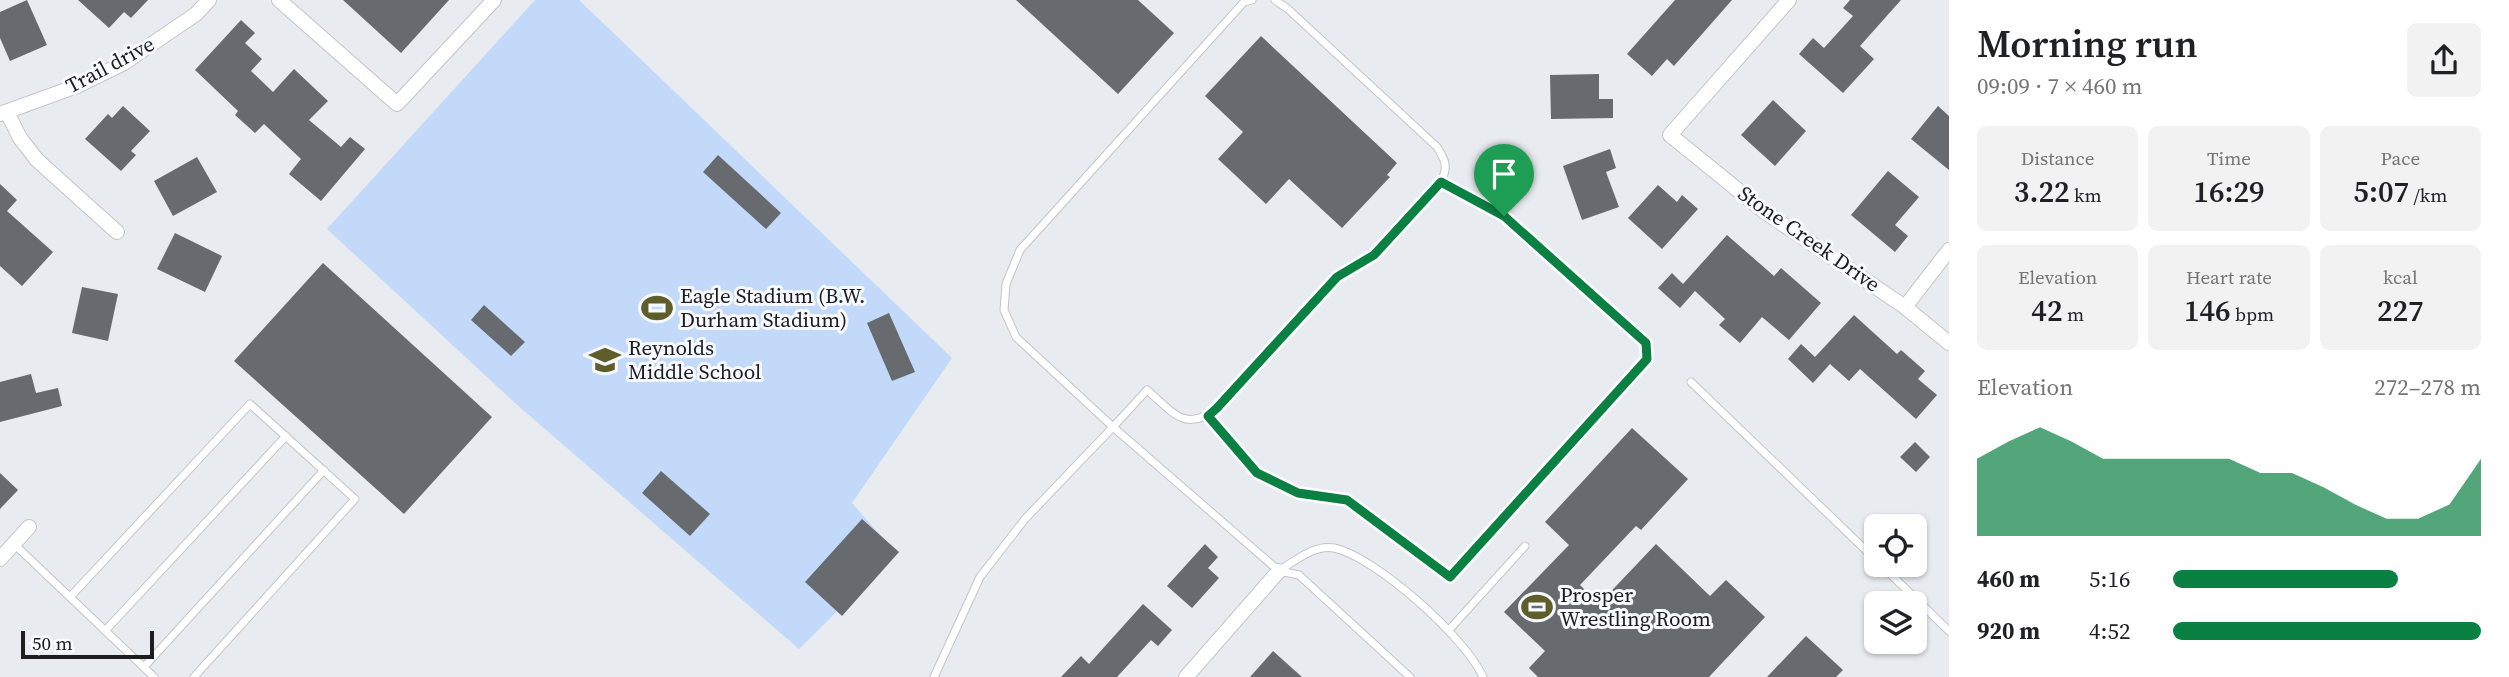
<!DOCTYPE html>
<html lang="en">
<head>
<meta charset="utf-8">
<style>
  :root { --surface:#fff; --page:#f2f2f2; --text:#202124; --muted:#757577; --accent:#0b8043 }
  body { margin:0; font-family:"Source Serif 4",serif; background:var(--page); color:var(--text); height:100vh; display:flex; flex-direction:column; font-size:26px; white-space:nowrap }
  * { box-sizing:border-box; margin:0 }
  p { font-size:23px; color:var(--muted) }
  .icon { flex:none; width:38px; height:38px; fill:none; stroke:currentColor; stroke-width:2; stroke-linecap:round; stroke-linejoin:round }
  .map { position:relative; flex:1; overflow:hidden }
  .panel { display:flex; flex-direction:column; background:var(--surface); width:560px }
  .panel>* { flex:none }
  .buttons { position:absolute; left:1864px; top:514px; display:grid; gap:14px }
  .buttons a { display:grid; place-items:center; width:63px; height:63px; border-radius:10px; background:var(--surface); box-shadow:0 2px 5px #0004; font-size:35px }
  .scale { position:absolute; left:21px; bottom:18px; width:133px; box-sizing:border-box; padding-left:7px; border:4px solid #1c1d1f; border-top:0; font-size:19px; line-height:24px; white-space:nowrap; color:#1c1d1f; -webkit-text-stroke:5px #f6f9fe; paint-order:stroke }
  .pin { position:absolute; display:grid; place-items:center; width:60px; height:60px; color:#fff; margin:-72px -30px; border-radius:50% 50% 50% 0; rotate:-45deg; box-shadow:0 0 7px #0007 }
  .pin .icon { rotate:45deg }
  .round { display:grid; place-items:center; flex:none; width:74px; height:74px; border-radius:10px; background:var(--page) }
  .summary { display:flex; align-items:center; justify-content:space-between; height:119px; padding:0 28px }
  h1 { font-size:38px; font-weight:600; line-height:52px }
  .figures { display:grid; grid-template-columns:repeat(3,1fr); gap:10px; height:119px; padding:7px 28px }
  .figures div { display:grid; align-content:center; border-radius:10px; background:var(--page); text-align:center }
  .figures b { font-size:30px; font-weight:600 }
  .figures small { font-size:19px; font-weight:400 }
  .figures p { font-size:19px }
  .chart { height:196px; padding:14px 28px }
  .chart p { display:flex; justify-content:space-between }
  .chart svg { width:100%; height:126px; margin-top:7px; fill:var(--accent); opacity:.7 }
  ul { padding:0 28px; list-style:none; font-size:23px }
  li { display:grid; grid-template-columns:112px 84px 1fr; align-items:center; height:52px }
  li i { height:18px; border-radius:9px; background:var(--accent) }
  main { display:flex; flex:1; min-height:0 }
  .map>svg:first-child { display:block }
</style>
</head>
<body>
<main>
<div class="map">
<svg width="1949" height="677" viewBox="0 0 1949 677">
  <rect width="100%" height="100%" fill="#e8ebf0"/>
  <path fill="#c3d9f9" d="M 535,0 L 579,0 L 952,358 L 852,503 L 896,553 L 799,649 L 515,403 L 327,229 Z"/>
  <g fill="#676a6e">
    <path d="M 27,0 L 47,45 L 10,61 L 0,38 L 0,12 Z"/>
    <path d="M 78,0 L 148,0 L 131,18 L 124,12 L 109,28 Z"/>
    <path d="M 343,0 L 449,0 L 401,53 Z"/>
    <path d="M 1016,0 L 1138,0 L 1174,33 L 1118,94 Z"/>
    <path d="M 1675,0 L 1732,0 L 1674,66 L 1667,59 L 1652,76 L 1627,54 Z"/>
    <path d="M 1850,0 L 1901,0 L 1860,46 L 1874,59 L 1843,93 L 1799,54 L 1813,38 L 1824,48 L 1853,16 L 1843,8 Z"/>
    <path d="M 241,20 L 255,33 L 245,43 L 262,59 L 251,71 L 273,92 L 294,69 L 328,101 L 309,120 L 341,147 L 350,137 L 365,149 L 321,201 L 289,174 L 301,159 L 264,124 L 255,133 L 235,115 L 238,111 L 195,70 Z"/>
    <path d="M 1261,36 L 1397,163 L 1387,175 L 1390,177 L 1342,228 L 1289,179 L 1266,204 L 1218,159 L 1243,132 L 1205,96 Z"/>
    <path d="M 1599,74 L 1599,99 L 1613,99 L 1613,118 L 1551,119 L 1550,75 Z"/>
    <path d="M 1773,100 L 1806,131 L 1775,166 L 1741,135 Z"/>
    <path d="M 123,106 L 150,131 L 131,151 L 136,155 L 121,171 L 85,139 L 108,114 L 112,118 Z"/>
    <path d="M 1938,106 L 1949,116 L 1949,170 L 1911,139 Z"/>
    <path d="M 1610,149 L 1616,168 L 1606,172 L 1619,207 L 1582,220 L 1563,166 Z"/>
    <path d="M 718,155 L 781,213 L 766,229 L 703,172 Z"/>
    <path d="M 197,157 L 217,192 L 173,216 L 154,181 Z"/>
    <path d="M 1888,171 L 1919,197 L 1895,225 L 1908,236 L 1895,252 L 1851,215 Z"/>
    <path d="M 0,184 L 17,200 L 7,211 L 53,252 L 22,286 L 0,266 Z"/>
    <path d="M 1658,185 L 1677,202 L 1682,195 L 1698,209 L 1662,249 L 1628,218 Z"/>
    <path d="M 175,233 L 222,256 L 205,292 L 157,269 Z"/>
    <path d="M 1727,235 L 1774,276 L 1781,268 L 1821,303 L 1789,340 L 1762,317 L 1740,343 L 1719,325 L 1725,319 L 1695,291 L 1680,308 L 1658,288 L 1672,273 L 1683,284 Z"/>
    <path d="M 323,263 L 492,417 L 404,514 L 234,361 Z"/>
    <path d="M 82,287 L 118,294 L 108,341 L 72,333 Z"/>
    <path d="M 484,305 L 525,342 L 511,356 L 471,320 Z"/>
    <path d="M 889,313 L 915,372 L 892,381 L 867,323 Z"/>
    <path d="M 1854,315 L 1897,354 L 1901,350 L 1925,371 L 1918,379 L 1937,395 L 1916,419 L 1860,369 L 1849,381 L 1830,364 L 1813,383 L 1788,359 L 1801,344 L 1815,357 Z"/>
    <path d="M 31,374 L 36,393 L 58,388 L 62,406 L 0,422 L 0,382 Z"/>
    <path d="M 1632,428 L 1688,479 L 1641,530 L 1636,526 L 1580,585 L 1599,604 L 1656,544 L 1710,596 L 1726,580 L 1765,617 L 1709,677 L 1538,677 L 1529,668 L 1545,651 L 1504,612 L 1569,545 L 1545,522 Z"/>
    <path d="M 1915,442 L 1930,457 L 1916,472 L 1900,457 Z"/>
    <path d="M 661,471 L 710,514 L 690,536 L 642,493 Z"/>
    <path d="M 0,473 L 18,490 L 0,509 Z"/>
    <path d="M 862,519 L 899,552 L 842,616 L 805,582 Z"/>
    <path d="M 1205,544 L 1218,557 L 1208,568 L 1219,578 L 1192,608 L 1167,586 Z"/>
    <path d="M 1143,604 L 1172,630 L 1158,646 L 1151,640 L 1117,677 L 1061,677 L 1081,656 L 1089,664 Z"/>
    <path d="M 1806,636 L 1843,670 L 1836,677 L 1767,677 Z"/>
    <path d="M 1273,651 L 1302,677 L 1250,677 Z"/>
  </g>
  <g fill="none" stroke-linecap="round" stroke-linejoin="round">
    <defs>
      <g id="lane">
        <path d="M 1252,0 L 1244,2 L 1020,250 L 1006,284 L 1004,310 L 1016,337 L 1113,427 L 1147,390 C 1172,411 1185,434 1217,408 L 1337,277 L 1374,255 L 1441,182 C 1448,167 1446,161 1437,147 L 1288,9 L 1275,0"/>
        <path d="M 1691,382 L 1876,560"/>
        <path d="M 1208,416 L 1257,473 L 1298,493 L 1347,500 L 1450,577 L 1647,360 L 1646,343 L 1504,216 L 1441,182"/>
        <path d="M 14,544 L 154,677"/>
        <path d="M 1881,565 L 1949,631"/>
        <path d="M 1280,570 C 1295,561 1315,544 1334,548 C 1376,557 1466,638 1483,677"/>
        <path d="M 70,597 L 250,404 L 355,499 L 194,677"/>
        <path d="M 1449,630 L 1525,546"/>
        <path d="M 105,631 L 286,436"/>
        <path d="M 144,667 L 324,470"/>
        <path d="M 934,677 L 980,577 L 1025,519 L 1113,427 L 1279,571 L 1299,575 L 1410,677"/>
      </g>
      <g id="street">
        <path d="M 279,0 L 397,104 L 494,0"/>
        <path d="M 1789,0 L 1670,135 L 1765,212 L 1905,307 L 1949,343"/>
        <path d="M 7,112 L 20,138 L 37,160 L 117,232"/>
        <path d="M 0,114 L 77,86 L 124,63 L 196,14 L 209,0"/>
        <path d="M 1905,307 L 1949,250"/>
        <path d="M 0,559 L 29,527"/>
        <path d="M 1186,677 L 1279,571"/>
      </g>
    </defs>
    <use href="#lane" stroke="#c1c4c9" stroke-width="9"/>
    <use href="#street" stroke="#c1c4c9" stroke-width="16"/>
    <use href="#lane" stroke="#fff" stroke-width="7"/>
    <use href="#street" stroke="#fff" stroke-width="14"/>
  </g>
  <g fill="none" stroke-linecap="round" stroke-linejoin="round">
    <defs>
      <path id="route" d="M 1441,182 L 1504,216 L 1646,343 L 1647,359 L 1450,577 L 1347,500 L 1298,493 L 1257,473 L 1208,416 L 1217,408 L 1337,277 L 1374,255 Z"/>
    </defs>
    <use href="#route" stroke="#fff" stroke-width="14"/>
    <use href="#route" stroke="#0b8043" stroke-width="9"/>
  </g>
  <defs>
    <symbol id="stadium-bare" viewBox="-9 -9 18 18"><path d="M0-5a6.5 5 0 1 0 0 10a6.5 5 0 1 0 0-10ZM-3.5-1.8h7v3.6h-7Z" fill="#5e5e2b" stroke="#f6f9fe" stroke-width="2.5" paint-order="stroke"/></symbol>
    <symbol id="school-bare" viewBox="-9 -9 18 18"><path d="M0-5L7-2L0 1L-7-2ZM-4 1L0 2.5L4 1V4Q0 6-4 4Z" fill="#5e5e2b" stroke="#f6f9fe" stroke-width="2.5" paint-order="stroke"/></symbol>
  </defs>
  <g fill-rule="evenodd">
    <use href="#stadium-bare" x="635" y="286" width="44" height="44"/>
    <use href="#school-bare" x="583" y="338" width="44" height="44"/>
    <use href="#stadium-bare" x="1515" y="585" width="44" height="44"/>
  </g>
  <g text-anchor="middle" stroke-width="6" stroke-linejoin="round" paint-order="stroke">
    <g font-size="21" fill="#1c1d1f" stroke="#f6f9fe">
      <text transform="translate(110 65) rotate(-28)" y="7">Trail drive</text>
      <text transform="translate(1809 239) rotate(35)" y="7">Stone Creek Drive</text>
    </g>
    <g font-size="21" fill="#1c1d1f" stroke="#f6f9fe" text-anchor="start">
      <text x="680" y="303">Eagle Stadium (B.W.<tspan x="680" dy="24">Durham Stadium)</tspan></text>
      <text x="628" y="355">Reynolds<tspan x="628" dy="24">Middle School</tspan></text>
      <text x="1560" y="602">Prosper<tspan x="1560" dy="24">Wrestling Room</tspan></text>
    </g>
  </g>
</svg>
<div class="buttons">
<a><svg class="icon" aria-label="locate" viewBox="0 0 24 24"><circle cx="12" cy="12" r="6"/><path d="M12 2v4M12 18v4M2 12h4M18 12h4"/></svg></a>
<a><svg class="icon" aria-label="layers" viewBox="0 0 24 24"><path d="M12 4l9 5-9 5-9-5zM3 14l9 5 9-5"/></svg></a>
</div>
<div class="scale">50 m</div>
<div class="pin" style="left:1504px;top:216px;background:#1e9e55"><svg class="icon" aria-label="arrive" viewBox="0 0 24 24"><path d="M6 21V4h12l-3 4 3 4H6"/></svg></div>
</div>
<section class="panel">
<div class="summary"><div><h1>Morning run</h1><p>09:09 · 7 × 460 m</p></div><a class="round"><svg class="icon" aria-label="share" viewBox="0 0 24 24"><path d="M12 15V3M7 8l5-5 5 5M5 13v7h14v-7"/></svg></a></div>
<div class="figures">
<div><p>Distance</p><b>3.22<small> km</small></b></div>
<div><p>Time</p><b>16:29</b></div>
<div><p>Pace</p><b>5:07<small> /km</small></b></div>
</div>
<div class="figures">
<div><p>Elevation</p><b>42<small> m</small></b></div>
<div><p>Heart rate</p><b>146<small> bpm</small></b></div>
<div><p>kcal</p><b>227</b></div>
</div>
<div class="chart"><p><span>Elevation</span>272–278 m</p>
<svg viewBox="0 0 160 44" preserveAspectRatio="none"><path d="M0 44V17L10 11L20 6L30 11L40 17L50 17L60 17L70 17L80 17L90 22L100 22L110 27L120 33L130 38L140 38L150 33L160 17V44z"/></svg>
</div>
<ul>
<li><b>460 m</b>5:16<i style="width:73%"></i></li>
<li><b>920 m</b>4:52<i style="width:100%"></i></li>
</ul>
</section>
</main>
</body>
</html>
